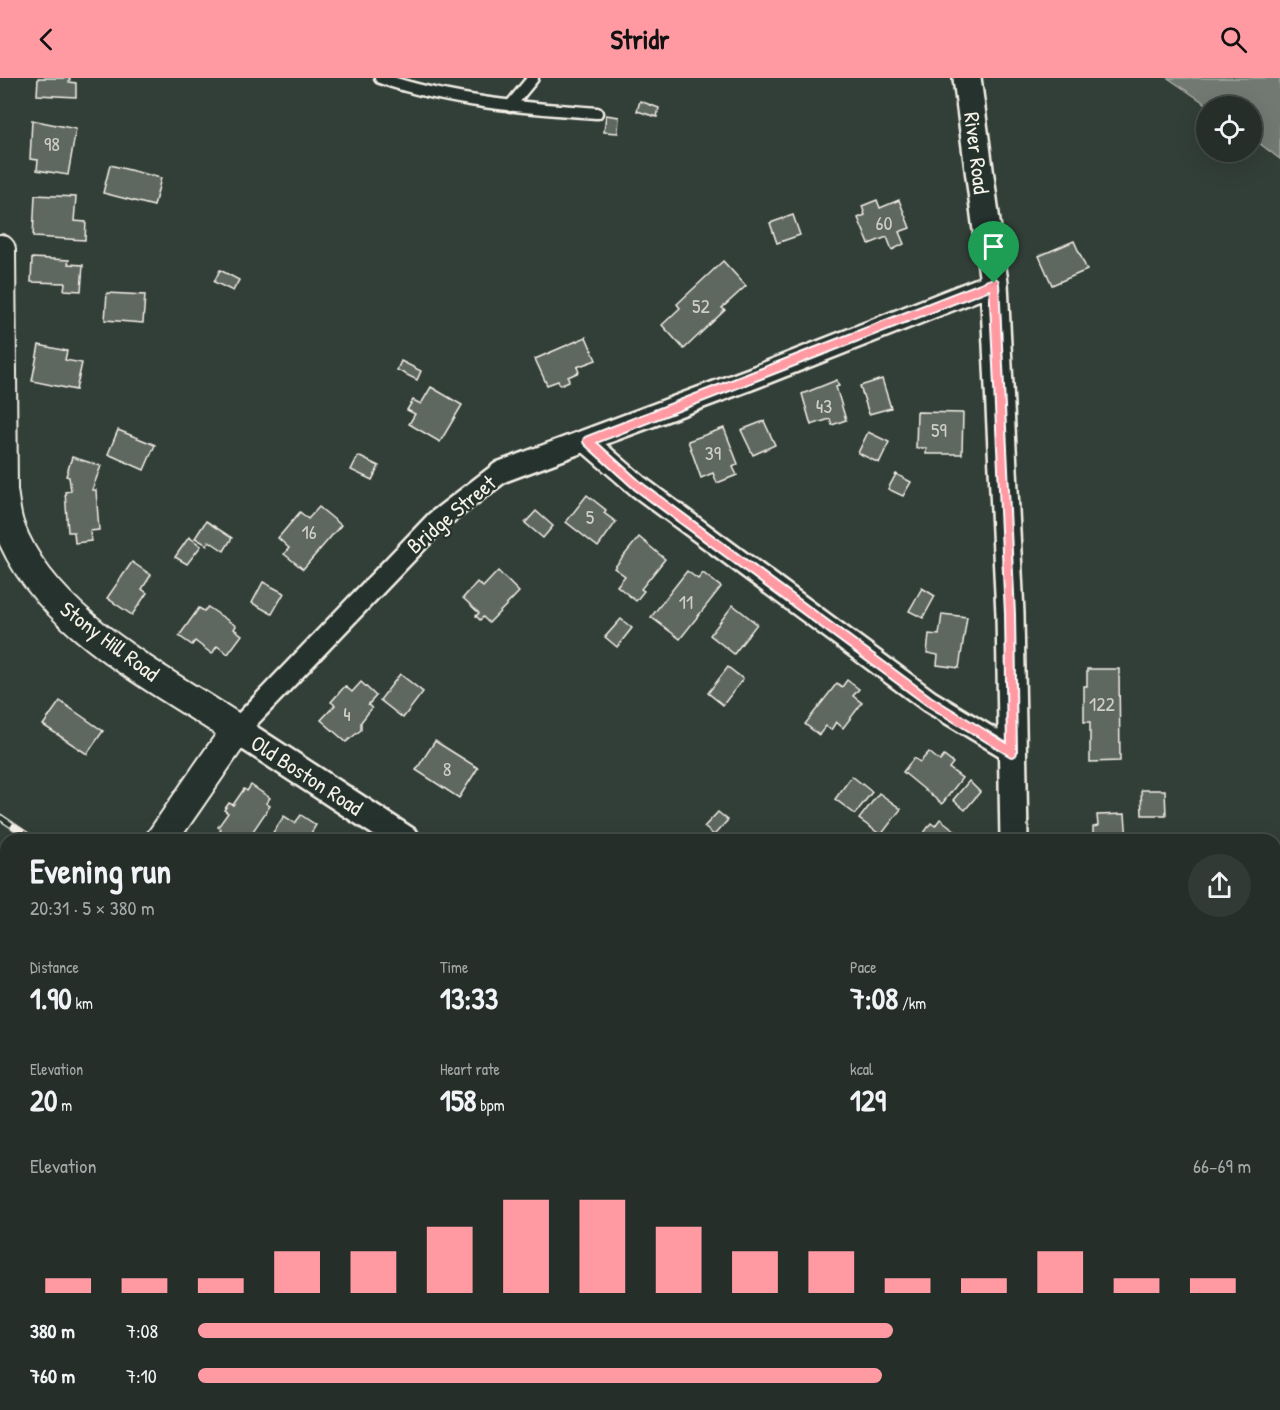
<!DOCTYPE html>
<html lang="en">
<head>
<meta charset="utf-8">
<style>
  :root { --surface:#262e2a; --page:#323a36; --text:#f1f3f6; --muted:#a4a8a8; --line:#424a47; --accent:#ff9aa2 }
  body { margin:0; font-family:"Patrick Hand",sans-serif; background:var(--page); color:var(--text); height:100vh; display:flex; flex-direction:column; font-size:22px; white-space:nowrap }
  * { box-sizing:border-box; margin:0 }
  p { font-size:20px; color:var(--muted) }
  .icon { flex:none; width:33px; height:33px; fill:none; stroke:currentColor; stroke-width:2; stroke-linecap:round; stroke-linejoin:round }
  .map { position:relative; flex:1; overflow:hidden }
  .sheet { position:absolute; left:0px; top:756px; width:1281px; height:576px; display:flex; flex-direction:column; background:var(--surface); border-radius:18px 18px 0 0; box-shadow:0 6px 24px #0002,0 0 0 2px var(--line) }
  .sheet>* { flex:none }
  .fabs { position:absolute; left:1196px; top:18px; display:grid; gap:12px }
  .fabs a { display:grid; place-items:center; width:66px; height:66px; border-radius:50%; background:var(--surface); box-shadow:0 6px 24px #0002,0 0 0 2px var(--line); font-size:30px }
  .pin { position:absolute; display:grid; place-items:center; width:51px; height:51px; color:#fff; margin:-62px -26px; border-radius:50% 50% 50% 0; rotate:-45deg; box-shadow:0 0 6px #0007 }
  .pin .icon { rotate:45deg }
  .round { display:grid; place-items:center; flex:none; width:63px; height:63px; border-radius:32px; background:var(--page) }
  .headline { display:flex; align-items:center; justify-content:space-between; height:102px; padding:0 30px }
  h1 { font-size:33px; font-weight:700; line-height:45px }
  .stats { display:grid; grid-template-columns:repeat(3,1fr); gap:9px; height:102px; padding:6px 30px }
  .stats div { display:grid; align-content:center }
  .stats b { font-size:30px; font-weight:700 }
  .stats small { font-size:16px; font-weight:400 }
  .stats p { font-size:16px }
  .chart { height:168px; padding:12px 30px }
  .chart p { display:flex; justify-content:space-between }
  .chart svg { width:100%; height:108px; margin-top:6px; stroke:var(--accent); stroke-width:6 }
  ul { padding:0 30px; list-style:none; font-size:20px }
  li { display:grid; grid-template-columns:96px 72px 1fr; align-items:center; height:45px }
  li i { height:15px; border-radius:8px; background:var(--accent) }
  header { display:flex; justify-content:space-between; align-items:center; height:78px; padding:0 30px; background:var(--accent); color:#111; font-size:27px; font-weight:700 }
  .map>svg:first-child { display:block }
</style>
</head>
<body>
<header><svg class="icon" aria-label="back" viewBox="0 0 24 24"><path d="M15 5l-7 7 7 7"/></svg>Stridr<svg class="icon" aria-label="search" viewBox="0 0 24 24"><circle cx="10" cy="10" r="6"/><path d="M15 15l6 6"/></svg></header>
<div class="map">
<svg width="1280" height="1332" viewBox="0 0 1280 1332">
  <rect width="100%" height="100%" fill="#323e38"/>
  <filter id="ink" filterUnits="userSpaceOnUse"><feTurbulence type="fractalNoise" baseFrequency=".0167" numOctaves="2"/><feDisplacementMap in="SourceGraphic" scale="12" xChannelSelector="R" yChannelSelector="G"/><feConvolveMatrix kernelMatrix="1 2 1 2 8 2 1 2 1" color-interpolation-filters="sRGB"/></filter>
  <g filter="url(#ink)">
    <path fill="#727972" stroke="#a6a9a1" stroke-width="1.5" d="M 1168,0 L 1280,0 L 1280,81 L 1251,59 L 1251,28 L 1209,28 Z"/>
    <g fill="#5f6861" stroke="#f4f1e8" stroke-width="1.5">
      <path d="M 38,0 L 70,0 L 69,4 L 76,5 L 76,19 L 37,17 Z"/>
      <path d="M 640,23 L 659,30 L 657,39 L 637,33 Z"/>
      <path d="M 606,37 L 619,39 L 618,55 L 604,54 Z"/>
      <path d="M 32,42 L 76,51 L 68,97 L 37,92 L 38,82 L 30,81 Z"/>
      <path d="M 110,87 L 161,100 L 154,128 L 103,115 Z"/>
      <path d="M 35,117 L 76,119 L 74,143 L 86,144 L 85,162 L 33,159 Z"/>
      <path d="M 877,122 L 880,130 L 899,122 L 910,150 L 899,154 L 904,166 L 892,172 L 887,159 L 869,166 L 858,140 L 865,137 L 862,128 Z"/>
      <path d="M 793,137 L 800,157 L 777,165 L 770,145 Z"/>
      <path d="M 1074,163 L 1087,192 L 1052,207 L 1039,178 Z"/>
      <path d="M 32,180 L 69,182 L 68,186 L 83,187 L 81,213 L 64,212 L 65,205 L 31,204 Z"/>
      <path d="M 723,183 L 746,208 L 722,230 L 725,232 L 684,271 L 662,247 L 680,230 L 677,226 Z"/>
      <path d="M 220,192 L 239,202 L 233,213 L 214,204 Z"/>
      <path d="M 107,215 L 145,217 L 143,245 L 105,242 Z"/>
      <path d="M 586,259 L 596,282 L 577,289 L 579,294 L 568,299 L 569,303 L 560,307 L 558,303 L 547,307 L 535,281 Z"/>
      <path d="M 39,267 L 67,273 L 65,282 L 82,285 L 76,312 L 32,303 Z"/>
      <path d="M 401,283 L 421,293 L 417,302 L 397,292 Z"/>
      <path d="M 882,301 L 891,330 L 869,336 L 860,308 Z"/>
      <path d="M 837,302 L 839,308 L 836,309 L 846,342 L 832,347 L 830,341 L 811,347 L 802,316 Z"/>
      <path d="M 431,309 L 462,327 L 440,364 L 409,346 L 415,336 L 407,332 L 413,322 L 421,326 Z"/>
      <path d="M 917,334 L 963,335 L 962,376 L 926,376 L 926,370 L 916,370 Z"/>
      <path d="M 764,343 L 775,367 L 753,377 L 741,352 Z"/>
      <path d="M 724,350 L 738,386 L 733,389 L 737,397 L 717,405 L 713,395 L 701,400 L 688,363 Z"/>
      <path d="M 118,352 L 155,367 L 144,392 L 108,376 Z"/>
      <path d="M 868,354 L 889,364 L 879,385 L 858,375 Z"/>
      <path d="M 358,378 L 379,388 L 372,402 L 351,392 Z"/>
      <path d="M 72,379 L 101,388 L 92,412 L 96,412 L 99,452 L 90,453 L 91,463 L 75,465 L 74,454 L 68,454 L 65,414 L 71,413 L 69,399 L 66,398 Z"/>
      <path d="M 896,396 L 911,404 L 903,418 L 888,411 Z"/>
      <path d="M 587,417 L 606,432 L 604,435 L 616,444 L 598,469 L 566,444 Z"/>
      <path d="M 319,429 L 341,447 L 303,491 L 284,476 L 289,470 L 278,460 L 300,434 L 308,441 Z"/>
      <path d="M 536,433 L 553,448 L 543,460 L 525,445 Z"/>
      <path d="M 206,443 L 232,460 L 224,473 L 209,463 L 207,467 L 195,460 Z"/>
      <path d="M 189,459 L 201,468 L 187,486 L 175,479 Z"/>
      <path d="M 639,459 L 665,481 L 641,511 L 644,513 L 636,523 L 617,508 L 625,498 L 614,490 Z"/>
      <path d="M 132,484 L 151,497 L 142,511 L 147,515 L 132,537 L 107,520 Z"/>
      <path d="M 498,493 L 519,514 L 489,545 L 483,539 L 480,542 L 476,538 L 479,535 L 463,520 L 477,504 L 483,509 Z"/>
      <path d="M 687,493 L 698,501 L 703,495 L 721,509 L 680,561 L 651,539 Z"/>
      <path d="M 263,504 L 284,515 L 272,536 L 252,525 Z"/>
      <path d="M 922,510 L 935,518 L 923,540 L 909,533 Z"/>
      <path d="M 733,527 L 757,546 L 734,576 L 710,557 Z"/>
      <path d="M 208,529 L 236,548 L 234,551 L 242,557 L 228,576 L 217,568 L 212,576 L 195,563 L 192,567 L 179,558 L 199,530 L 204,533 Z"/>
      <path d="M 942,536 L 967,539 L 959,590 L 937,587 L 938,577 L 927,575 L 929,556 L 939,557 Z"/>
      <path d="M 621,541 L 632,550 L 617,569 L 605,559 Z"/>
      <path d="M 728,589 L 743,601 L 723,627 L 708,615 Z"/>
      <path d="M 1087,591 L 1119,591 L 1120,683 L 1090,684 L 1090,644 L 1084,644 L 1084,608 L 1087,608 Z"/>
      <path d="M 400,596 L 423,614 L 403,640 L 380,622 Z"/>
      <path d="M 847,602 L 859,611 L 853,618 L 862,625 L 843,650 L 836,644 L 831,652 L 826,648 L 819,657 L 805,646 L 837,605 L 842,609 Z"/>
      <path d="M 361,604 L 376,618 L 368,627 L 372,630 L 361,644 L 361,652 L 346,664 L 321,642 L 335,627 L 331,624 L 345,608 L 352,614 Z"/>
      <path d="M 60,623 L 103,653 L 87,676 L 43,647 Z"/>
      <path d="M 435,663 L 478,690 L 459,720 L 416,692 Z"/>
      <path d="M 929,674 L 940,683 L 944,678 L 953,685 L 949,690 L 962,700 L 942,726 L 903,694 L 914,680 L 920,684 Z"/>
      <path d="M 852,698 L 872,714 L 855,736 L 835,721 Z"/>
      <path d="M 969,703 L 980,714 L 965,732 L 953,722 Z"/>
      <path d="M 251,707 L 270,720 L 266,725 L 270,728 L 247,762 L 238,762 L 233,759 L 226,762 L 218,757 L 221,751 L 218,749 L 228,735 L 224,732 L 229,725 L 233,727 L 244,711 L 247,713 Z"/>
      <path d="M 1141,712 L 1165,712 L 1166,737 L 1142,737 Z"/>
      <path d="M 879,715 L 901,731 L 881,757 L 859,741 Z"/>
      <path d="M 718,734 L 728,742 L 714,757 L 704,749 Z"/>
      <path d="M 1125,736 L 1127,762 L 1099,762 L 1099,759 L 1093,759 L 1093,749 L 1098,748 L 1097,737 Z"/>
      <path d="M 301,737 L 316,747 L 307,762 L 268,762 L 284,738 L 295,745 Z"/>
      <path d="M 940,741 L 968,762 L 919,762 L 931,745 L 935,748 Z"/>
      <path d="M 1280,1222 L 1280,1248 L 1275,1245 L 1275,1229 Z"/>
      <path d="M 85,1326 L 118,1326 L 127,1332 L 81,1332 Z"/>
      <path d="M 1041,1326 L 1117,1326 L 1119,1327 L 1116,1332 L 1039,1332 Z"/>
    </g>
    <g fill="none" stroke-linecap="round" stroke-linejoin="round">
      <defs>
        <g id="service">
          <path d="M 380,0 C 449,24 525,30 597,35"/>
          <path d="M 510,28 L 533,0"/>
          <path d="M 0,1325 L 15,1332"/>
          <path d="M 649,1326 L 659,1332"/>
          <path d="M 67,1332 L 68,1326"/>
          <path d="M 401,1332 L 405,1326"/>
          <path d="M 518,1332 L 522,1326"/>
        </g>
        <g id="minor">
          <path d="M 587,364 L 638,408 L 929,623 L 1012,673"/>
          <path d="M 237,652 L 437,443 L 501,394 L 753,300 L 994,205"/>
        </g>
        <g id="tertiary">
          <path d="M 967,0 L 994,205 L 1010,536 L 1014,762"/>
          <path d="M 237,652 L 406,762"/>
          <path d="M 1253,1326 L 1262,1332"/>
        </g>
        <g id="secondary">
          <path d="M 0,172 L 2,413 C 4,424 5,438 9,449 C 43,543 157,599 237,652 L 161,762"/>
          <path d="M 0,938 L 6,938"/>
          <path d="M 0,1070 L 6,1038"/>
        </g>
        <g id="primary">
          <path d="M 0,1211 L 6,1215"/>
          <path d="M 182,1326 L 191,1332"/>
        </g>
      </defs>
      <use href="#service" stroke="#f4f1e8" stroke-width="15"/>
      <use href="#minor" stroke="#f4f1e8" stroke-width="26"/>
      <use href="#tertiary" stroke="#f4f1e8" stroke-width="32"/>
      <use href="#secondary" stroke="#f4f1e8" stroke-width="34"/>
      <use href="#primary" stroke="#f4f1e8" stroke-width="38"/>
      <use href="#service" stroke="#26332d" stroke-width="10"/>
      <use href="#minor" stroke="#26332d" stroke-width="21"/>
      <use href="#tertiary" stroke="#26332d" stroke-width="27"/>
      <use href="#secondary" stroke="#26332d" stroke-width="30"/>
      <use href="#primary" stroke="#26332d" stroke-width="33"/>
      <defs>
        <g id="rail">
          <path d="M 0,739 L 34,762"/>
          <path d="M 876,1326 L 885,1332"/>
        </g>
      </defs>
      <use href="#rail" stroke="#f4f1e8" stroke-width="7"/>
      <use href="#rail" stroke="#26332d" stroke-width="4.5" stroke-dasharray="14" stroke-linecap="butt"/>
    </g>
  </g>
  <g fill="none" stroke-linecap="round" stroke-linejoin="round" filter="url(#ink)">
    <defs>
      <path id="route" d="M 994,205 L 1010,536 L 1012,674 L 929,623 L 638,408 L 588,363 Z"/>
    </defs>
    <use href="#route" stroke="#fff" stroke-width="12"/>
    <use href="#route" stroke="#ff9aa2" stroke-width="8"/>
  </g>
  <g text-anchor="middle" stroke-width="4.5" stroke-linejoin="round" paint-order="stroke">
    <g font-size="20" fill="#cfcfc6">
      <text x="52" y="73">98</text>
      <text x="884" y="152">60</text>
      <text x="701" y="235">52</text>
      <text x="824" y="335">43</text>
      <text x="939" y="359">59</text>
      <text x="713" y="382">39</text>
      <text x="590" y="446">5</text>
      <text x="309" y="461">16</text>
      <text x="686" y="531">11</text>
      <text x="1102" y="633">122</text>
      <text x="347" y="643">4</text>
      <text x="447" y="698">8</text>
    </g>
    <g font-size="22" fill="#f4f1e8" stroke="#26332d">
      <text transform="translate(977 75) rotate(83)" y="8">River Road</text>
      <text transform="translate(451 436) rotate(-40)" y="8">Bridge Street</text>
      <text transform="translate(110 563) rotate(37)" y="8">Stony Hill Road</text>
      <text transform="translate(307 697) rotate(33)" y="8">Old Boston Road</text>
    </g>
  </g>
</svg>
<div class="fabs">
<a><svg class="icon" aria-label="locate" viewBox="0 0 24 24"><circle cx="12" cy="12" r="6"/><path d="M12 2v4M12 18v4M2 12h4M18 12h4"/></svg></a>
</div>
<div class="pin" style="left:994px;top:205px;background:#1e9e55"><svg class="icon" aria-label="arrive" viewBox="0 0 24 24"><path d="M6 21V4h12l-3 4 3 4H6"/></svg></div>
<section class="sheet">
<div class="headline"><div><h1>Evening run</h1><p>20:31 · 5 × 380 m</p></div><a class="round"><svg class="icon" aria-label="share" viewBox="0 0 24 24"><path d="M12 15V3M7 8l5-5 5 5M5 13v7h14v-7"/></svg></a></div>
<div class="stats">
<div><p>Distance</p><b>1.90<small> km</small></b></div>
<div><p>Time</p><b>13:33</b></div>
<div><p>Pace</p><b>7:08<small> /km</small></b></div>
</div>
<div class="stats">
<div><p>Elevation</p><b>20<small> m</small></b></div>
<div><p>Heart rate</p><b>158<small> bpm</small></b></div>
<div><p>kcal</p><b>129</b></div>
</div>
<div class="chart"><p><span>Elevation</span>66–69 m</p>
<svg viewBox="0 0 160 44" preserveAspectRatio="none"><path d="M5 44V38M15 44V38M25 44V38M35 44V27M45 44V27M55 44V17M65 44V6M75 44V6M85 44V17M95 44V27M105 44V27M115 44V38M125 44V38M135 44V27M145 44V38M155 44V38"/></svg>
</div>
<ul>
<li><b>380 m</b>7:08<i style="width:66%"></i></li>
<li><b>760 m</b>7:10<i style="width:65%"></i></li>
</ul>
</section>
</div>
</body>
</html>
